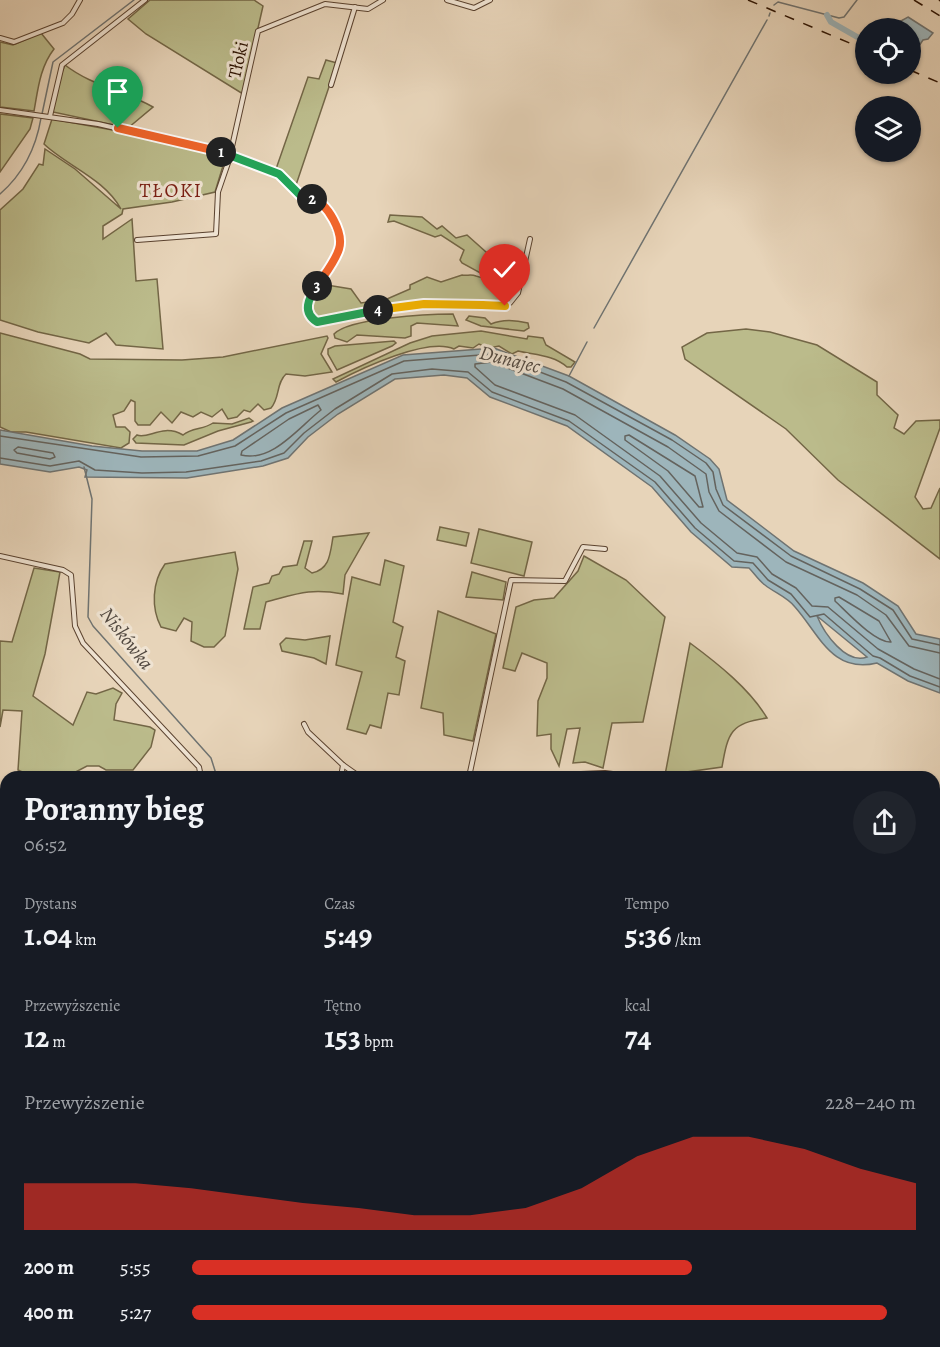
<!DOCTYPE html>
<html lang="pl">
<head>
<meta charset="utf-8">
<style>
  :root { --surface:#171b24; --page:#20242c; --text:#f1f3f6; --muted:#9ea1a6; --accent:#d93025 }
  body { margin:0; font-family:Alegreya,serif; background:var(--page); color:var(--text); height:100vh; display:flex; flex-direction:column; font-size:22px; white-space:nowrap }
  * { box-sizing:border-box; margin:0 }
  p { font-size:20px; color:var(--muted) }
  .icon { flex:none; width:33px; height:33px; fill:none; stroke:currentColor; stroke-width:2; stroke-linecap:round; stroke-linejoin:round }
  .map { position:relative; flex:1; overflow:hidden }
  .panel { position:absolute; left:0px; top:771px; width:940px; height:576px; display:flex; flex-direction:column; background:var(--surface); border-radius:18px 18px 0 0; box-shadow:0 2px 4px #0004 }
  .panel>* { flex:none }
  .tools { position:absolute; left:855px; top:18px; display:grid; gap:12px }
  .tools a { display:grid; place-items:center; width:66px; height:66px; border-radius:50%; background:var(--surface); box-shadow:0 2px 4px #0004; font-size:30px }
  .pin { position:absolute; display:grid; place-items:center; width:51px; height:51px; color:#fff; margin:-62px -26px; border-radius:50% 50% 50% 0; rotate:-45deg; box-shadow:0 0 6px #0007 }
  .pin .icon { rotate:45deg }
  .km { position:absolute; width:30px; height:30px; margin:-15px; border-radius:50%; background:#222; color:#fff; font-size:16px; line-height:30px; text-align:center }
  .round { display:grid; place-items:center; flex:none; width:63px; height:63px; border-radius:32px; background:var(--page) }
  .headline { display:flex; align-items:center; justify-content:space-between; height:102px; padding:0 24px }
  h1 { font-size:33px; font-weight:700; line-height:45px }
  .figures { display:grid; grid-template-columns:repeat(3,1fr); gap:9px; height:102px; padding:6px 24px }
  .figures div { display:grid; align-content:center }
  .figures b { font-size:30px; font-weight:700 }
  .figures small { font-size:16px; font-weight:400 }
  .figures p { font-size:16px }
  .chart { height:168px; padding:12px 24px }
  .chart p { display:flex; justify-content:space-between }
  .chart svg { width:100%; height:108px; margin-top:6px; fill:var(--accent); opacity:.7 }
  ul { padding:0 24px; list-style:none; font-size:20px }
  li { display:grid; grid-template-columns:96px 72px 1fr; align-items:center; height:45px }
  li i { height:15px; border-radius:8px; background:var(--accent) }
  .map>svg:first-child { display:block }
</style>
</head>
<body>
<div class="map">
<svg width="940" height="1347" viewBox="0 0 940 1347">
  <rect width="100%" height="100%" fill="#e7d4b9"/>
  <filter id="stains"><feTurbulence type="fractalNoise" baseFrequency=".00333" numOctaves="4"/><feColorMatrix values="0 0 0 0 .2 0 0 0 0 .09 0 0 0 0 .02 0 0 0 .5 -.17"/></filter>
  <radialGradient id="worn" r=".72"><stop offset=".6" stop-color="#630" stop-opacity="0"/><stop offset="1" stop-color="#630" stop-opacity=".3"/></radialGradient>
  <g fill="#bbbb8b" stroke="#736646" stroke-width="1.5">
    <path d="M 150,0 L 254,0 L 263,6 L 243,94 L 146,34 L 128,19 Z"/>
    <path d="M 41,33 L 54,49 C 40,67 38,89 34,111 L 0,107 L 0,42 L 13,45 Z"/>
    <path d="M 326,60 L 337,63 L 296,185 L 276,169 L 308,77 L 319,79 Z"/>
    <path d="M 65,65 C 92,86 123,90 153,107 L 128,128 L 53,112 L 56,87 Z"/>
    <path d="M 0,114 L 33,118 L 30,129 L 0,172 Z"/>
    <path d="M 52,119 L 129,133 L 226,156 L 215,192 L 172,202 L 123,209 L 122,214 L 103,226 L 103,239 L 132,219 L 136,281 L 157,279 L 163,349 L 116,345 L 106,333 L 89,343 L 38,332 L 0,320 L 0,210 L 23,189 L 39,164 L 43,165 L 45,149 L 75,169 L 121,209 C 105,179 67,166 44,144 Z"/>
    <path d="M 390,215 L 422,217 L 437,229 L 442,226 L 456,238 L 467,235 L 514,277 L 515,295 L 513,297 L 499,283 L 462,263 L 460,260 L 464,250 L 441,235 L 435,237 L 394,221 L 388,222 Z"/>
    <path d="M 462,275 C 467,276 471,274 476,276 C 488,279 509,290 511,302 L 427,301 L 318,320 L 310,313 L 310,299 L 321,284 L 351,289 L 361,303 L 387,299 L 410,289 L 410,285 L 427,277 L 441,282 Z"/>
    <path d="M 453,314 L 458,326 L 417,323 L 411,326 L 411,336 L 405,338 L 357,335 L 347,342 L 335,338 L 334,334 C 349,318 429,314 453,314 Z"/>
    <path d="M 469,316 L 485,318 L 491,324 C 502,319 516,320 528,323 L 529,328 L 524,331 L 481,326 L 466,320 Z"/>
    <path d="M 746,329 L 770,332 L 817,345 L 877,382 L 877,395 L 898,415 L 894,428 L 904,434 L 916,421 L 940,420 L 940,428 L 915,497 L 923,509 L 931,508 L 940,488 L 940,559 L 838,480 L 786,429 L 685,359 L 682,347 L 707,333 Z"/>
    <path d="M 481,331 L 527,339 L 528,336 L 543,338 L 546,345 L 575,362 L 571,367 L 567,367 C 554,355 535,355 518,351 L 512,354 L 499,346 L 489,348 L 479,344 L 473,348 L 459,346 L 454,349 C 428,337 362,368 336,382 L 333,379 L 410,343 L 432,336 Z"/>
    <path d="M 0,333 L 80,354 L 90,359 L 182,360 L 223,357 L 327,336 L 328,338 L 321,354 L 332,372 L 305,376 L 286,374 C 276,383 280,398 271,408 L 264,410 L 258,404 L 250,412 L 244,410 L 237,417 L 228,419 L 222,409 L 212,417 L 201,412 L 193,417 L 181,412 L 172,423 L 161,412 L 150,425 L 138,425 L 135,421 L 135,402 L 131,400 L 124,411 L 113,415 L 116,427 L 125,427 L 130,432 L 129,443 L 121,448 L 26,432 L 11,432 L 0,427 Z"/>
    <path d="M 394,341 L 396,343 L 392,346 L 337,370 L 328,354 L 328,349 L 335,346 Z"/>
    <path d="M 249,418 L 253,421 L 251,422 L 218,431 L 184,445 L 136,443 L 133,439 L 137,435 C 148,440 162,423 183,435 C 192,427 203,430 213,423 L 232,424 Z"/>
    <path d="M 440,527 L 469,533 L 466,546 L 437,540 Z"/>
    <path d="M 479,529 L 532,542 L 524,576 L 471,563 Z"/>
    <path d="M 369,533 L 345,575 L 343,594 C 309,588 297,594 266,602 L 260,629 L 244,629 L 253,587 L 269,583 L 272,576 L 279,574 L 283,567 L 297,565 L 304,541 L 312,541 L 305,568 L 312,573 C 330,569 330,554 333,537 Z"/>
    <path d="M 235,552 L 238,569 L 225,636 L 214,647 L 204,647 L 191,641 L 192,622 L 184,618 L 176,631 L 161,627 C 151,608 152,582 165,564 Z"/>
    <path d="M 584,556 L 626,580 L 665,617 L 643,722 L 612,723 L 603,768 L 585,762 L 573,763 L 580,728 L 567,729 L 559,766 L 551,749 L 551,734 L 537,736 L 538,701 L 547,678 L 547,663 L 522,653 L 515,671 L 503,668 L 516,607 L 534,600 L 554,598 L 578,571 Z"/>
    <path d="M 385,560 L 404,566 L 393,622 L 403,627 L 396,657 L 405,661 L 399,695 L 388,693 L 381,728 L 370,725 L 366,734 L 347,729 L 362,672 L 336,665 L 352,577 L 380,585 Z"/>
    <path d="M 34,568 L 60,572 L 45,654 L 33,696 L 73,725 L 87,692 L 96,694 L 113,688 L 122,693 L 116,704 L 114,720 L 150,727 L 155,730 L 151,747 L 133,770 L 106,770 L 99,766 L 87,766 L 66,777 L 33,777 L 18,770 L 22,711 L 3,710 L 0,727 L 0,641 L 12,642 Z"/>
    <path d="M 472,572 L 506,582 L 503,600 L 466,597 Z"/>
    <path d="M 438,611 L 496,634 L 473,741 L 444,735 L 443,713 L 421,708 Z"/>
    <path d="M 330,636 L 326,664 L 314,658 L 282,651 L 280,644 L 286,638 L 305,640 Z"/>
    <path d="M 690,643 C 717,663 750,689 767,718 C 731,723 728,732 722,767 L 665,775 Z"/>
  </g>
  <g fill="#9db5bb" stroke="#6f7371" stroke-width="1.5" fill-rule="evenodd">
    <path d="M 908,17 L 933,33 L 928,39 L 923,40 L 912,56 L 910,28 L 888,28 Z"/>
    <path d="M 494,348 L 569,376 L 675,435 L 710,459 L 719,469 L 727,500 L 794,551 L 863,583 L 898,606 L 916,634 L 940,639 L 940,693 L 908,681 L 877,663 C 832,674 819,634 795,607 C 787,597 775,593 765,585 C 759,581 754,573 749,568 L 732,567 L 691,532 L 652,487 L 567,426 L 490,397 L 467,378 L 444,375 L 395,379 L 338,414 L 308,437 L 288,458 L 263,466 L 187,478 L 85,477 L 87,470 L 79,467 L 50,472 L 0,464 L 0,430 L 92,446 L 142,451 L 197,451 L 233,440 L 282,408 L 403,355 ZM 817,616 L 867,657 C 846,665 824,633 817,616 Z"/>
  </g>
  <g fill="none" stroke-linecap="round" stroke-linejoin="round">
    <g stroke="#64635e" stroke-width="1.5">
      <path d="M 318,405 L 321,410 C 299,427 272,463 241,455 L 242,451 L 289,419 Z"/>
      <path d="M 629,435 L 695,476 L 703,507 L 699,507 L 668,471 L 625,440 L 625,436 Z"/>
      <path d="M 0,436 L 141,457 L 198,456 L 235,446 L 286,413 L 404,361 L 493,354 L 566,382 L 672,440 L 706,463 L 713,472 L 716,489 L 723,505 L 791,556 L 860,589 L 893,610 L 912,639 L 940,645"/>
      <path d="M 18,447 L 53,453 L 55,457 L 50,459 L 17,453 L 14,450 Z"/>
      <path d="M 0,458 L 50,466 L 79,461 L 95,470 L 142,473 L 186,472 L 261,461 L 284,453 L 304,433 L 335,409 L 392,374 L 432,369 L 468,372 L 492,392 L 569,421 L 655,482 L 695,528 L 734,561 L 753,563 L 768,580 L 791,594 L 810,617 L 824,614 L 873,656 L 880,658 L 910,676 L 940,687"/>
      <path d="M 839,597 L 879,621 L 891,642 C 875,643 847,612 835,601 L 835,598 Z"/>
      <path d="M 940,653 L 909,646 L 886,615 L 857,595 L 786,562 L 719,511 L 709,492 L 706,474 L 668,447 L 563,389 L 492,362 L 475,364 L 475,367 L 495,385 L 575,415 L 660,476 L 701,523 L 737,553 L 757,557 L 772,574 L 796,588 L 812,606 L 828,607 L 878,649 L 914,669 L 940,679"/>
    </g>
    <g stroke="#6f7371" stroke-width="1.5">
      <path d="M 774,5 L 778,2 L 839,18 L 844,17 L 857,0"/>
      <path d="M 769,16 L 770,13"/>
      <path d="M 42,114 L 53,62 L 134,0"/>
      <path d="M 0,194 C 23,174 36,148 41,118"/>
      <path d="M 594,328 L 767,20"/>
      <path d="M 569,376 L 587,342"/>
      <path d="M 84,467 L 92,499 L 88,617 L 93,626 L 211,758 L 217,777"/>
      <path d="M 137,1341 L 137,1347"/>
      <path d="M 207,1341 L 224,1347"/>
      <path d="M 492,1347 L 499,1341"/>
    </g>
    <path stroke="#9db5bb" stroke-width="6" d="M 827,15 L 831,22 L 866,42"/>
    <defs>
      <g id="street">
        <path d="M 447,0 L 474,8 L 490,0"/>
        <path d="M 0,38 L 14,42 L 63,23 L 72,14 L 80,0"/>
        <path d="M 331,85 L 355,7"/>
        <path d="M 0,110 L 98,124 L 229,154 L 279,174 L 300,195 L 326,206 L 340,243 L 338,252 L 309,297 L 308,313 L 317,322 L 407,305 L 510,303 L 518,293 L 530,239"/>
        <path d="M 50,116 L 62,65 L 145,0"/>
        <path d="M 137,240 L 216,234 L 218,192 L 229,160 L 258,31 L 325,4 L 368,9 L 383,0"/>
        <path d="M 0,556 L 63,570 L 71,575 L 75,626 L 83,643 L 199,767 L 201,777"/>
        <path d="M 304,724 L 308,732 L 343,765 L 341,777"/>
        <path d="M 343,765 L 360,777"/>
        <path d="M 469,777 L 511,580 L 565,581 L 583,547 L 605,549"/>
        <path d="M 509,777 L 605,773 L 636,777"/>
        <path d="M 0,1215 L 6,1215"/>
        <path d="M 9,1347 L 10,1341"/>
        <path d="M 432,1347 L 432,1341"/>
        <path d="M 721,1347 L 727,1341"/>
      </g>
      <path id="secondary" d="M 0,893 L 6,893"/>
      <g id="primary">
        <path d="M 934,1229 L 940,1235 L 934,1243"/>
        <path d="M 938,1231 L 940,1215"/>
        <path d="M 888,1347 L 890,1341"/>
      </g>
    </defs>
    <use href="#street" stroke="#5a422f" stroke-width="6"/>
    <use href="#secondary" stroke="#2b1101" stroke-width="8"/>
    <use href="#primary" stroke="#2b1101" stroke-width="8"/>
    <use href="#street" stroke="#efe3d2" stroke-width="4"/>
    <use href="#secondary" stroke="#efe3d2" stroke-width="5"/>
    <use href="#primary" stroke="#e7d4b9" stroke-width="5"/>
    <g stroke="#2b1101" stroke-width="1.5" stroke-dasharray="10 10" stroke-linecap="butt">
      <path d="M 748,0 L 866,50"/>
      <path d="M 914,0 L 940,16"/>
      <path d="M 939,0 L 940,1"/>
      <path d="M 910,70 L 940,83"/>
    </g>
  </g>
  <g fill="none" stroke-linecap="round" stroke-linejoin="round">
    <defs>
      <path id="split-1" d="M 118,128 L 221,152"/>
      <path id="split-2" d="M 221,152 L 279,174 L 300,195 L 312,199"/>
      <path id="split-3" d="M 312,199 C 328,203 344,233 339,249 C 335,262 324,275 317,286"/>
      <path id="split-4" d="M 317,286 C 308,299 302,312 317,322 L 378,310"/>
      <path id="split-5" d="M 378,310 L 424,304 L 482,305"/>
      <path id="split-6" d="M 482,305 L 505,306"/>
    </defs>
    <use href="#split-1" stroke="#fff" stroke-width="12"/>
    <use href="#split-2" stroke="#fff" stroke-width="12"/>
    <use href="#split-3" stroke="#fff" stroke-width="12"/>
    <use href="#split-4" stroke="#fff" stroke-width="12"/>
    <use href="#split-5" stroke="#fff" stroke-width="12"/>
    <use href="#split-6" stroke="#fff" stroke-width="12"/>
    <use href="#split-1" stroke="#f0652b" stroke-width="8"/>
    <use href="#split-2" stroke="#22a559" stroke-width="8"/>
    <use href="#split-3" stroke="#f0652b" stroke-width="8"/>
    <use href="#split-4" stroke="#22a559" stroke-width="8"/>
    <use href="#split-5" stroke="#f5b400" stroke-width="8"/>
    <use href="#split-6" stroke="#f5b400" stroke-width="8"/>
  </g>
  <g text-anchor="middle" stroke-width="6" stroke-linejoin="round" paint-order="stroke">
    <g font-size="18" fill="#2b1101" stroke="#efe3d2">
      <text transform="translate(238 60) rotate(-77)" y="6">Tłoki</text>
    </g>
    <g font-size="20" letter-spacing="1.5" fill="#7a1f14" stroke="#efe3d2">
      <text x="171" y="197">TŁOKI</text>
    </g>
    <g font-size="20" font-style="italic" fill="#534a42" stroke="#efe3d2">
      <text transform="translate(510 359) rotate(14)" y="7">Dunajec</text>
      <text transform="translate(127 638) rotate(52)" y="7">Niskówka</text>
    </g>
  </g>
  <rect width="100%" height="100%" filter="url(#stains)"/>
  <rect width="100%" height="100%" fill="url(#worn)"/>
</svg>
<div class="tools">
<a><svg class="icon" aria-label="locate" viewBox="0 0 24 24"><circle cx="12" cy="12" r="6"/><path d="M12 2v4M12 18v4M2 12h4M18 12h4"/></svg></a>
<a><svg class="icon" aria-label="layers" viewBox="0 0 24 24"><path d="M12 4l9 5-9 5-9-5zM3 14l9 5 9-5"/></svg></a>
</div>
<div class="pin" style="left:118px;top:128px;background:#1e9e55"><svg class="icon" aria-label="arrive" viewBox="0 0 24 24"><path d="M6 21V4h12l-3 4 3 4H6"/></svg></div>
<div class="pin" style="left:505px;top:306px;background:#d93025"><svg class="icon" aria-label="check" viewBox="0 0 24 24"><path d="M5 12l5 5 9-10"/></svg></div>
<b class="km" style="left:221px;top:152px">1</b>
<b class="km" style="left:312px;top:199px">2</b>
<b class="km" style="left:317px;top:286px">3</b>
<b class="km" style="left:378px;top:310px">4</b>
<section class="panel">
<div class="headline"><div><h1>Poranny bieg</h1><p>06:52</p></div><a class="round"><svg class="icon" aria-label="share" viewBox="0 0 24 24"><path d="M12 15V3M7 8l5-5 5 5M5 13v7h14v-7"/></svg></a></div>
<div class="figures">
<div><p>Dystans</p><b>1.04<small> km</small></b></div>
<div><p>Czas</p><b>5:49</b></div>
<div><p>Tempo</p><b>5:36<small> /km</small></b></div>
</div>
<div class="figures">
<div><p>Przewyższenie</p><b>12<small> m</small></b></div>
<div><p>Tętno</p><b>153<small> bpm</small></b></div>
<div><p>kcal</p><b>74</b></div>
</div>
<div class="chart"><p><span>Przewyższenie</span>228–240 m</p>
<svg viewBox="0 0 160 44" preserveAspectRatio="none"><path d="M0 44V25L10 25L20 25L30 27L40 30L50 33L60 35L70 38L80 38L90 35L100 27L110 14L120 6L130 6L140 11L150 19L160 25V44z"/></svg>
</div>
<ul>
<li><b>200 m</b>5:55<i style="width:69%"></i></li>
<li><b>400 m</b>5:27<i style="width:96%"></i></li>
</ul>
</section>
</div>
</body>
</html>
